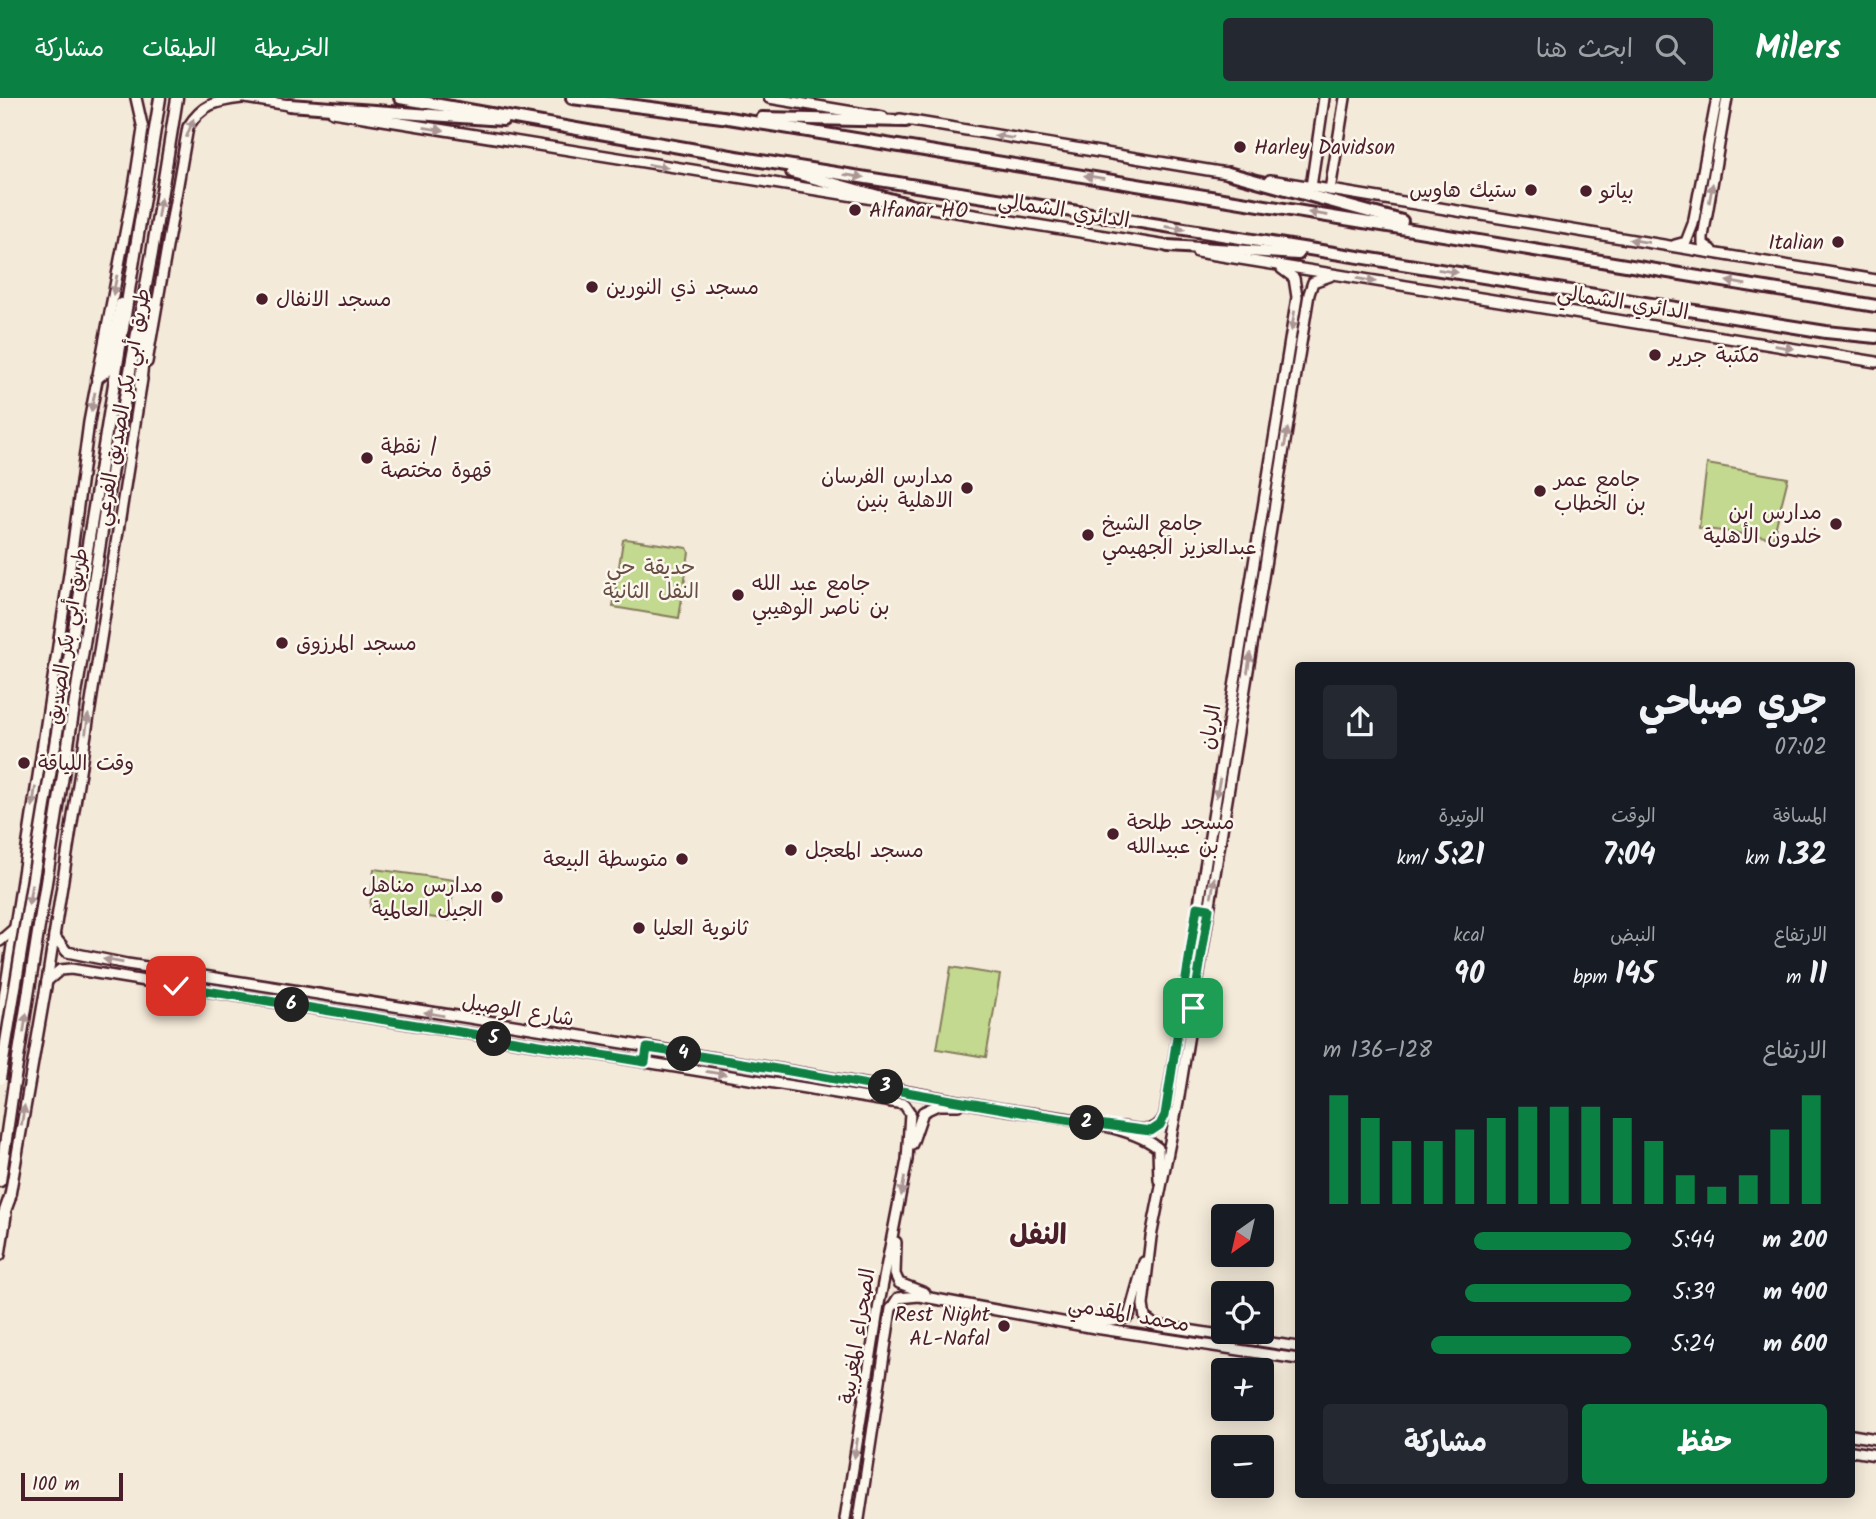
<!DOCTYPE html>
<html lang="ar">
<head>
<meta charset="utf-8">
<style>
  :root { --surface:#171b24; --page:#242831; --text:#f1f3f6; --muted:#9ea1a6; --accent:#0b8043 }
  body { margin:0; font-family:Kalam,"Playpen Sans Arabic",sans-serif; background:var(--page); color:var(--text); direction:rtl; height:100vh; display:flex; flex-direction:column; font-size:26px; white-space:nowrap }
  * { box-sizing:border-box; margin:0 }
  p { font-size:23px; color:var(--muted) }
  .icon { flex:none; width:38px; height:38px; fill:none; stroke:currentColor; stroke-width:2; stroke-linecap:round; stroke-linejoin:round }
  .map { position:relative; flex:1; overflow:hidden; direction:ltr }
  .drawer { position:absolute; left:1295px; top:564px; width:560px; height:836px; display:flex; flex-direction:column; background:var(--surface); border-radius:7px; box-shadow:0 4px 18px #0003; direction:rtl }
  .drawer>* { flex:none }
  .needle { width:46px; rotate:214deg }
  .fabs { position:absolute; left:1211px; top:1106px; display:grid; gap:14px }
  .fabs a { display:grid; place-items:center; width:63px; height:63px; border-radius:7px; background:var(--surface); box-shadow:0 4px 18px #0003; font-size:35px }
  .scale { position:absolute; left:21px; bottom:18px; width:102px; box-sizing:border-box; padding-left:7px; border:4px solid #4a1f2b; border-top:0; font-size:19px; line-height:24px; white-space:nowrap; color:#4a1f2b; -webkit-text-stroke:5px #fbf7ec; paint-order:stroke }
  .pin { position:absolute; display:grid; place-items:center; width:60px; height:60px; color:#fff; margin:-30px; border-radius:14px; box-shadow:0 4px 10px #0006 }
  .km { position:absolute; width:35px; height:35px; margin:-18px; border-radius:50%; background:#222; color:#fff; font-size:19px; line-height:35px; text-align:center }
  .round { display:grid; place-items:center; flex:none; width:74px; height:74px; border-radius:7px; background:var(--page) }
  .head { display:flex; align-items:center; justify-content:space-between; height:119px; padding:0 28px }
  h1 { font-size:38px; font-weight:700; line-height:52px }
  .figures { display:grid; grid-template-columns:repeat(3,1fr); gap:10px; height:119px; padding:7px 28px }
  .figures div { display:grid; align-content:center }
  .figures b { font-size:30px; font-weight:700 }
  .figures small { font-size:19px; font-weight:400 }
  .figures p { font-size:19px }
  .chart { height:196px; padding:14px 28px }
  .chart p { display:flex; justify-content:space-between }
  .chart svg { width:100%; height:126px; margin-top:7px; stroke:var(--accent); stroke-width:6 }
  .primary-button { display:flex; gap:14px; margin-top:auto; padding:14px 28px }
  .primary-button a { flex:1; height:80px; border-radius:7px; background:var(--accent); color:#fff; font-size:28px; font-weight:700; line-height:80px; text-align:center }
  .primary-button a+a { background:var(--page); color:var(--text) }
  ul { padding:0 28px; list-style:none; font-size:23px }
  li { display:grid; grid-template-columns:112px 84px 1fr; align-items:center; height:52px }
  li i { height:18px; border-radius:9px; background:var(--accent) }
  header { display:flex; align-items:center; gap:42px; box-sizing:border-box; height:98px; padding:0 35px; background:var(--accent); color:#fff }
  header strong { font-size:33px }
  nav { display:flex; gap:38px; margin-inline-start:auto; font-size:24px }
  .search { width:490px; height:63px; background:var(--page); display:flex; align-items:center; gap:18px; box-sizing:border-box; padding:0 24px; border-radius:7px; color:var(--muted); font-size:26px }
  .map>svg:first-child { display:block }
</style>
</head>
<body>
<header>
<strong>Milers</strong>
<div class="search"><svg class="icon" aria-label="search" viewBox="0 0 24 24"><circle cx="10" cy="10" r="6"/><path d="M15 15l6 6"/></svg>ابحث هنا</div>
<nav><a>الخريطة</a><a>الطبقات</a><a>مشاركة</a></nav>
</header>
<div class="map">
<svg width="1876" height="1421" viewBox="0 0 1876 1421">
  <rect width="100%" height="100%" fill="#f4ead9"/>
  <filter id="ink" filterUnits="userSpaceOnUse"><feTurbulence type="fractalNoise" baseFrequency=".0143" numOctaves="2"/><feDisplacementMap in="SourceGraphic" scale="14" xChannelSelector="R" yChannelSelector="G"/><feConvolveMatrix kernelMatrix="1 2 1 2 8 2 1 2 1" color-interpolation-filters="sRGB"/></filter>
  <g filter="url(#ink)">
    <g fill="#c2d98f" stroke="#867c5d" stroke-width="2">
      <path d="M 1707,366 L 1788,380 L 1773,440 L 1699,430 Z"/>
      <path d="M 626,441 L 687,450 L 689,454 L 679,520 L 613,509 L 623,442 Z"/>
      <path d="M 374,771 L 455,782 L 449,822 L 370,810 Z"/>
      <path d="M 951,869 L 1000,877 L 986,959 L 937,951 Z"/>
    </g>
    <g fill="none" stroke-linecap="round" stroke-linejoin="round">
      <g stroke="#d2c1b6" stroke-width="9" stroke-dasharray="9 4.5" stroke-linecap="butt">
        <path d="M 49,602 C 54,616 60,620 74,622 L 89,608"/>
        <path d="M 40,653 C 55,638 72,642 83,659"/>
      </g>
      <defs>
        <g id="secondary">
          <path d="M 245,0 L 295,8"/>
          <path d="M 769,0 L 883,19"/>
          <path d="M 333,14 L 879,102"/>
          <path d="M 900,21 L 1232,76"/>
          <path d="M 1270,82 L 1876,182"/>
          <path d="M 1311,89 L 1324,0"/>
          <path d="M 1330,92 L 1345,0"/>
          <path d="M 900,105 L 1173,149"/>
          <path d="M 1675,147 L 1686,144 L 1693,126 L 1717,0"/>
          <path d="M 1712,152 L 1703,146 L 1703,139 L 1727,0"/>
          <path d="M 1197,154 L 1876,264"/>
          <path d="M 147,264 L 188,29 C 202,6 216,3 242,0"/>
          <path d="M 54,838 L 67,854 L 127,866 C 413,911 700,955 985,1008 C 1030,1017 1124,1022 1158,1050 L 1159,1082"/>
          <path d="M 0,843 L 15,830"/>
          <path d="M 47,883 L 60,872 L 71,871 L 904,1006 L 910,1015 L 907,1062 L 879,1206 L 845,1421"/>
          <path d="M 0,926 L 69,476 L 89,324 L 135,83 L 143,31 L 136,0"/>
          <path d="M 1123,1029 C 1142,1032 1156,1037 1165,1017 L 1297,199 L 1294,180 L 1282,171"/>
          <path d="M 912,1046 L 923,1014 L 938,1007 L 958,1007"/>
          <path d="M 9,1103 L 47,883 L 142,281"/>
          <path d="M 896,1144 L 895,1176 L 899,1185 L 925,1195"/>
          <path d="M 0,1157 L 6,1117"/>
          <path d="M 1074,1221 C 1093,1222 1112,1227 1129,1218 L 1144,1164"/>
          <path d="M 1298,1249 L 1155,1227 L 1145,1220 L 1143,1207 L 1151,1139 L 1178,1004 L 1309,196 L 1313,184 L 1330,178"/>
          <path d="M 1852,1337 L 1876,1341"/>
          <path d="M 1852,1353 L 1876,1357"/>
          <path d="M 859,1421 L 891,1211 L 898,1200 L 919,1198 L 1095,1230 L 1298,1261"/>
        </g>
        <g id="primary">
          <path d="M 97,280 L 107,272 L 121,206"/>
          <path d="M 140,288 L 149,205"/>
          <path d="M 101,367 L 160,0"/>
          <path d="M 112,370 L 152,155 L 177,0"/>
          <path d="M 0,1083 L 13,992"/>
          <path d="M 0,1127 L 10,1099"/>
        </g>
        <g id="highway">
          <path d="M 400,0 L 742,60 L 1826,234 L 1876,239"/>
          <path d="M 572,0 L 722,19 L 1876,208"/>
          <path d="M 289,7 L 503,22"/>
          <path d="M 762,20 L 906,23"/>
          <path d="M 792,74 L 907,106"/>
          <path d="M 1228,75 L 1402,123"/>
          <path d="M 1168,148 L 1298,156"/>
        </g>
      </defs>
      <use href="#secondary" stroke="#4a1f2b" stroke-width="14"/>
      <use href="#primary" stroke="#4a1f2b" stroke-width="15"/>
      <use href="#highway" stroke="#4a1f2b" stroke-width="16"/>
      <use href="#secondary" stroke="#fbf7ec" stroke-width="9"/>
      <use href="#primary" stroke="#fbf7ec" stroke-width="10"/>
      <use href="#highway" stroke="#fbf7ec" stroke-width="10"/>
      <defs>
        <g id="primary-bridge">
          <path d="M 0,981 L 101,367"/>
          <path d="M 13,992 L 112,370"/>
        </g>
      </defs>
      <use href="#primary-bridge" stroke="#4a1f2b" stroke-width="15" stroke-linecap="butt"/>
      <use href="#primary-bridge" stroke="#fbf7ec" stroke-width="10"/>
    </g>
    <defs><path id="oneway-solid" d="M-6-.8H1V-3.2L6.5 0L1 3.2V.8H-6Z" transform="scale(1.75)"/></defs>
    <g fill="#ab9695">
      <use href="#oneway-solid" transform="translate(190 30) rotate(-69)"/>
      <use href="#oneway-solid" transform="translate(434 31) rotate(9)"/>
      <use href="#oneway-solid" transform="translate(1004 39) rotate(-171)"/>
      <use href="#oneway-solid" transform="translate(658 68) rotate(9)"/>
      <use href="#oneway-solid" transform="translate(854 78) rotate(9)"/>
      <use href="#oneway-solid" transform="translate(1094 79) rotate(-171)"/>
      <use href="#oneway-solid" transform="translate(1711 95) rotate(-80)"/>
      <use href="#oneway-solid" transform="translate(159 110) rotate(-81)"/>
      <use href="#oneway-solid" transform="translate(1318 116) rotate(-171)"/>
      <use href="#oneway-solid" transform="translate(1175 130) rotate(9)"/>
      <use href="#oneway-solid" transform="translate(1639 143) rotate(-171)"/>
      <use href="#oneway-solid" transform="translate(1448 173) rotate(9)"/>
      <use href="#oneway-solid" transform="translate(1366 182) rotate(10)"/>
      <use href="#oneway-solid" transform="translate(1736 185) rotate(-170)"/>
      <use href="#oneway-solid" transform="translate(115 187) rotate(101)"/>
      <use href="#oneway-solid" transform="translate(1293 223) rotate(99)"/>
      <use href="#oneway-solid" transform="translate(1784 249) rotate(9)"/>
      <use href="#oneway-solid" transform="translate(93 304) rotate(101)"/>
      <use href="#oneway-solid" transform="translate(1286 340) rotate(-80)"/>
      <use href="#oneway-solid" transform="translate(1249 565) rotate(-81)"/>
      <use href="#oneway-solid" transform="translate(87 626) rotate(-82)"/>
      <use href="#oneway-solid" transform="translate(1218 690) rotate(101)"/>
      <use href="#oneway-solid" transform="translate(34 699) rotate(98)"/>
      <use href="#oneway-solid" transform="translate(1213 789) rotate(-81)"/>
      <use href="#oneway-solid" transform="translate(30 797) rotate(99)"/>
      <use href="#oneway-solid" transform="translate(113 863) rotate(-170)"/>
      <use href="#oneway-solid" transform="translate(434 916) rotate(-170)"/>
      <use href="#oneway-solid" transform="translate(25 925) rotate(-81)"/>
      <use href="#oneway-solid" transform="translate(716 975) rotate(9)"/>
      <use href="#oneway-solid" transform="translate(23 1017) rotate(-81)"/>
      <use href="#oneway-solid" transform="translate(903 1088) rotate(100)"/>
      <use href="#oneway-solid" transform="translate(856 1350) rotate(99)"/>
    </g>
  </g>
  <g fill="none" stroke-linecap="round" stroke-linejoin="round" filter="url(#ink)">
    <defs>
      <path id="route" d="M 176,888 L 645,964 L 647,950 C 815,974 982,1012 1151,1033 L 1160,1027 L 1165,1017 L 1197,809 L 1209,811 L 1193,910"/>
    </defs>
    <use href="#route" stroke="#fff" stroke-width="14"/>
    <use href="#route" stroke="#0b8043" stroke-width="9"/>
  </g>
  <g fill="#4a1f2b" stroke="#fbf7ec" stroke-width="2.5">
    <circle cx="1240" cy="49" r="7"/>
    <circle cx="1531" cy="92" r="7"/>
    <circle cx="1586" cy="93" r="7"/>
    <circle cx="855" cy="112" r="7"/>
    <circle cx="1838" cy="144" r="7"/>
    <circle cx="592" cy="189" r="7"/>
    <circle cx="262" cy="201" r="7"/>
    <circle cx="1655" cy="257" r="7"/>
    <circle cx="367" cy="360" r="7"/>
    <circle cx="967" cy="390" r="7"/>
    <circle cx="1540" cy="393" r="7"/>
    <circle cx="1836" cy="426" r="7"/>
    <circle cx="1088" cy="437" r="7"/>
    <circle cx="738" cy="497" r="7"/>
    <circle cx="282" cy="545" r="7"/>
    <circle cx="24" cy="665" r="7"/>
    <circle cx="1113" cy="736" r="7"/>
    <circle cx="791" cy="752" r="7"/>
    <circle cx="682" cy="761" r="7"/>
    <circle cx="497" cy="799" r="7"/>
    <circle cx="639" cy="830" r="7"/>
    <circle cx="1004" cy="1228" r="7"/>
  </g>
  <g text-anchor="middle" stroke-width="5" stroke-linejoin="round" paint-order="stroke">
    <g font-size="21" fill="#4a1f2b" stroke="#fbf7ec" text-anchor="start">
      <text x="1254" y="56">Harley Davidson</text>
      <text x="1517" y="99" text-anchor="end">ستيك هاوس</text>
      <text x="1600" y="100">بياتو</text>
      <text x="869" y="119">Alfanar HO</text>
      <text x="1824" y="151" text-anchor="end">Italian</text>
      <text x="606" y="196">مسجد ذي النورين</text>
      <text x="276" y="208">مسجد الانفال</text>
      <text x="1669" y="264">مكتبة جرير</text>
      <text x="381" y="355">نقطة |<tspan x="381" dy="24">قهوة مختصة</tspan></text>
      <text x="953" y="385" text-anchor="end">مدارس الفرسان<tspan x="953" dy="24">الاهلية بنين</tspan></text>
      <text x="1554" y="388">جامع عمر<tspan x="1554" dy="24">بن الخطاب</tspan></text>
      <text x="1822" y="421" text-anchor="end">مدارس ابن<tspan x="1822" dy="24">خلدون الأهلية</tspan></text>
      <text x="1102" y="432">جامع الشيخ<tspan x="1102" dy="24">عبدالعزيز الجهيمي</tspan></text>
      <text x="752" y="492">جامع عبد الله<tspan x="752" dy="24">بن ناصر الوهيبي</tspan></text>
      <text x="296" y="552">مسجد المرزوق</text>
      <text x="38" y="672">وقت اللياقة</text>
      <text x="1127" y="731">مسجد طلحة<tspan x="1127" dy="24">بن عبيدالله</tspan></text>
      <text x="805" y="759">مسجد المعجل</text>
      <text x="668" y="768" text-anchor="end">متوسطة البيعة</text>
      <text x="483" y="794" text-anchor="end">مدارس مناهل<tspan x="483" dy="24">الجيل العالمية</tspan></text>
      <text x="653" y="837">ثانوية العليا</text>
      <text x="990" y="1223" text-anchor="end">Rest Night<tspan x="990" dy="24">AL-Nafal</tspan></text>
    </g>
    <g font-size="21" fill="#4a1f2b" stroke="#fbf7ec">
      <text transform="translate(1064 112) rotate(9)" y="7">الدائري الشمالي</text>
      <text transform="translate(1623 204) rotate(9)" y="7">الدائري الشمالي</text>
      <text transform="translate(122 309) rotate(-80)" y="7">طريق أبي بكر الصديق الفرعي</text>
      <text transform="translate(67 538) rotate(-81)" y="7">طريق أبي بكر الصديق</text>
      <text transform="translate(1210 629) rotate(-81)" y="7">الريان</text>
      <text transform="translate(518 912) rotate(9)" y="7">شارع الوصيل</text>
      <text transform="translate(1129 1216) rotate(10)" y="7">محمد المقدمي</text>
      <text transform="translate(857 1238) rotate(-81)" y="7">الصحراء المغربية</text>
    </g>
    <g font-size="21" fill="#684e44" stroke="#fbf7ec">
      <text x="651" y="476">حديقة حي<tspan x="651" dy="24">النفل الثانية</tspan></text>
    </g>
    <g font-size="28" font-weight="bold" fill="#4a1f2b" stroke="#fbf7ec">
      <text x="1038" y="1146">النفل</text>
    </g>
  </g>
</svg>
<div class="fabs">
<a><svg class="needle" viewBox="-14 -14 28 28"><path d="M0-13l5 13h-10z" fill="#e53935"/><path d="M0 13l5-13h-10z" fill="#9ea1a6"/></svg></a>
<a><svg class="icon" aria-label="locate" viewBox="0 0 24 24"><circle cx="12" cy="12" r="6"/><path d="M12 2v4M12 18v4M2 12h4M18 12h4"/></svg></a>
<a>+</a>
<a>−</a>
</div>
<div class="scale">100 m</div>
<div class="pin" style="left:1193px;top:910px;background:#1e9e55"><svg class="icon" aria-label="arrive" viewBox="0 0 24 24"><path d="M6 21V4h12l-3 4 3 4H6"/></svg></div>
<div class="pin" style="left:176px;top:888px;background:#d93025"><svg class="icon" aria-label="check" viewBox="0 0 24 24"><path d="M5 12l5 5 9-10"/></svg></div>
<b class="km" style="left:1087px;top:1025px">2</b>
<b class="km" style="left:886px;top:989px">3</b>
<b class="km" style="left:684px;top:956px">4</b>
<b class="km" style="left:494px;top:941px">5</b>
<b class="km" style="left:292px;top:907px">6</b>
<section class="drawer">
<div class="head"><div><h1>جري صباحي</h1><p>07:02</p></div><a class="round"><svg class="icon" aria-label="share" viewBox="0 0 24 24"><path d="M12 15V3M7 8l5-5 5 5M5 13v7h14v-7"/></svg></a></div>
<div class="figures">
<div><p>المسافة</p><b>1.32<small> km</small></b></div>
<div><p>الوقت</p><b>7:04</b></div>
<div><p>الوتيرة</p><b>5:21<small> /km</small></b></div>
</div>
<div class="figures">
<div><p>الارتفاع</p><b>11<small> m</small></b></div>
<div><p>النبض</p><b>145<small> bpm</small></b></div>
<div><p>kcal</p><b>90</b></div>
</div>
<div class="chart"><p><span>الارتفاع</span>128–136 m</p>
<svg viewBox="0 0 160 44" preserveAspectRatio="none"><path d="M5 44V6M15 44V14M25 44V22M35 44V22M45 44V18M55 44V14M65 44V10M75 44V10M85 44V10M95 44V14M105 44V22M115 44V34M125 44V38M135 44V34M145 44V18M155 44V6"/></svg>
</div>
<ul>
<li><b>200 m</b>5:44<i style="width:51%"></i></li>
<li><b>400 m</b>5:39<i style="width:54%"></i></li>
<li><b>600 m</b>5:24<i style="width:65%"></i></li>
</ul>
<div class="primary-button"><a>حفظ</a><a>مشاركة</a></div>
</section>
</div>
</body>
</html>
